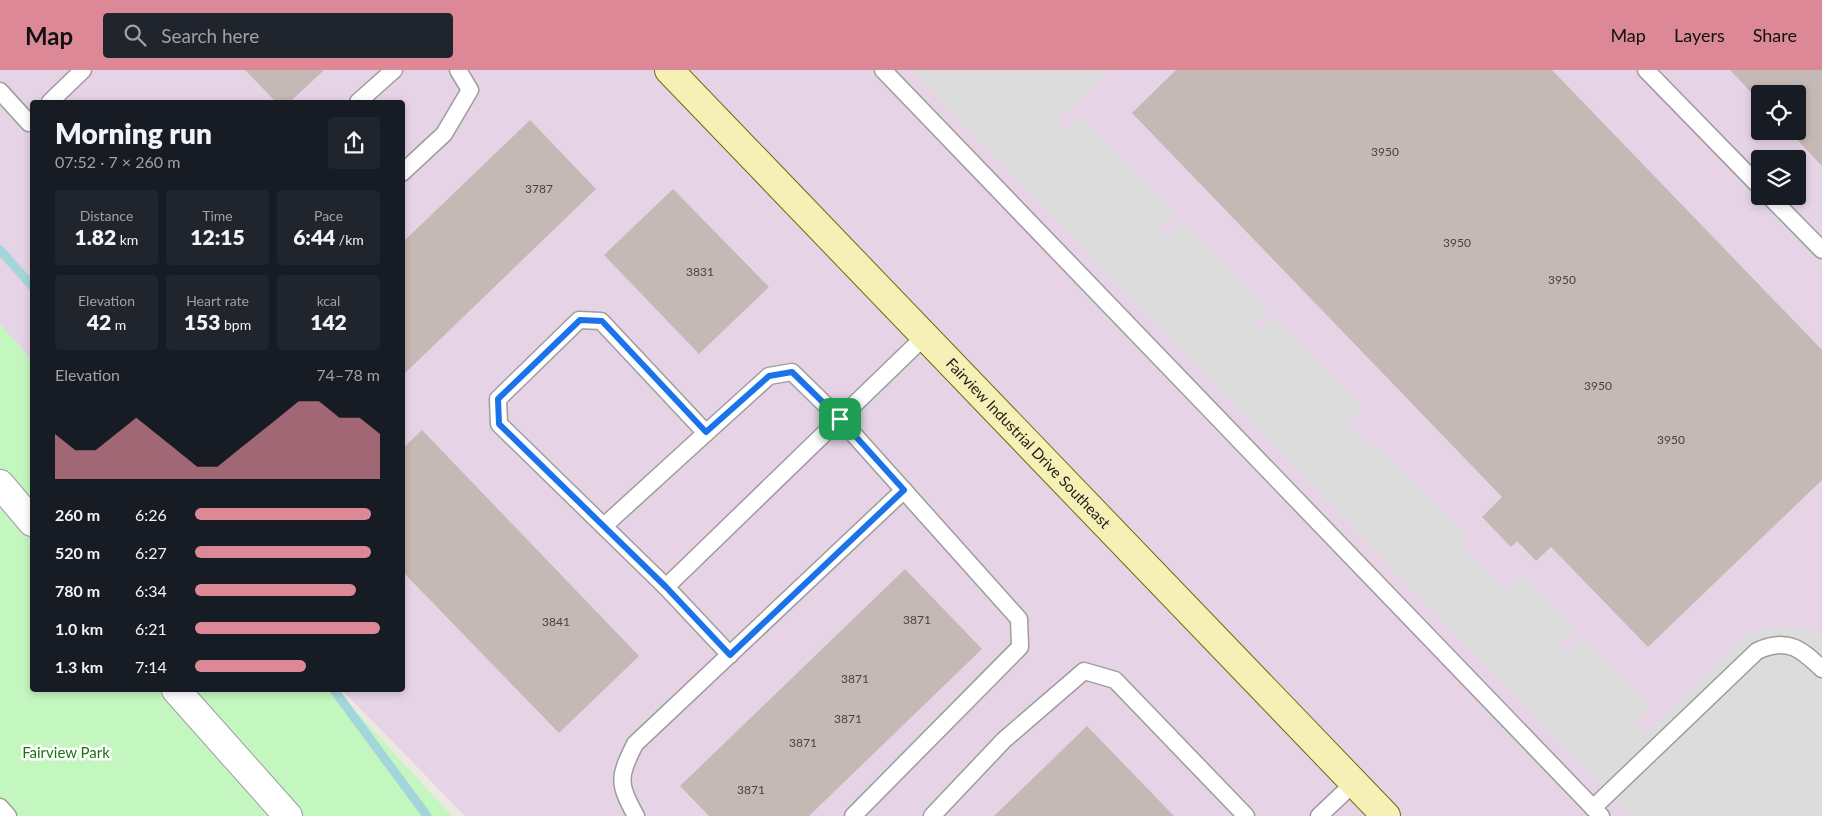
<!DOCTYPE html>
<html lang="en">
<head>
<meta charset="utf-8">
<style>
  :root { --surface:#171b24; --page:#20242c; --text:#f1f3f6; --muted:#9ea1a6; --accent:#dc8897 }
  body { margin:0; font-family:Lato,sans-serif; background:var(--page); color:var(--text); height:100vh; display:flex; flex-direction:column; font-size:19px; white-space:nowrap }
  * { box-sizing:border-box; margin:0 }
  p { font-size:16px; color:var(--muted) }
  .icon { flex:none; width:28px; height:28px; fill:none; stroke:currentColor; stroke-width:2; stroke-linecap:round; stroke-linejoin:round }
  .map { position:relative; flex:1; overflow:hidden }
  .panel { position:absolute; left:30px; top:30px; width:375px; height:592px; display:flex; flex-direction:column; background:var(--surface); border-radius:5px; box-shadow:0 2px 8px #0003 }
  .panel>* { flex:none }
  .tools { position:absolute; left:1751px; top:15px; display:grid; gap:10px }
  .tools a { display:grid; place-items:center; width:55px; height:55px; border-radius:5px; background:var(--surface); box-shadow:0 2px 8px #0003; font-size:25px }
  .pin { position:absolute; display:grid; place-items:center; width:42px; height:42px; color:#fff; margin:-21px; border-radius:10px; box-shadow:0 2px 8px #0006 }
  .round { display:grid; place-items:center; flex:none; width:52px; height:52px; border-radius:5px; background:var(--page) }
  .headline { display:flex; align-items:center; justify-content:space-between; height:85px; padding:0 25px }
  h1 { font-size:28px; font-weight:800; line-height:38px }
  .stats { display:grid; grid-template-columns:repeat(3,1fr); gap:8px; height:85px; padding:5px 25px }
  .stats div { display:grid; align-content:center; border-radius:5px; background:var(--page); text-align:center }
  .stats b { font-size:21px; font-weight:800 }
  .stats small { font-size:14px; font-weight:400 }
  .stats p { font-size:14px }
  .chart { height:140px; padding:10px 25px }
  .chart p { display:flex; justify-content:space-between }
  .chart svg { width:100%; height:90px; margin-top:5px; fill:var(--accent); opacity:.7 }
  ul { padding:0 25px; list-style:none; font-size:16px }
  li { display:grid; grid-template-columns:80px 60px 1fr; align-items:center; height:38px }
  li i { height:12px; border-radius:6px; background:var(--accent) }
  header { display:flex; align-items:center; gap:30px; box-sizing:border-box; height:70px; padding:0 25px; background:var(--accent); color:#111 }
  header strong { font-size:24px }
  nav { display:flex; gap:28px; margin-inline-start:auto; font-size:18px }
  .search { width:350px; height:45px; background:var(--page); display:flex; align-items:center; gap:12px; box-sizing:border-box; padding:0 18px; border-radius:5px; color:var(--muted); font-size:19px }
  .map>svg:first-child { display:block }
</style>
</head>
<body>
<header>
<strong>Map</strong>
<div class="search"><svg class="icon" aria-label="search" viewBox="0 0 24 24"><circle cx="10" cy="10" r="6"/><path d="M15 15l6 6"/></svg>Search here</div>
<nav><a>Map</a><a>Layers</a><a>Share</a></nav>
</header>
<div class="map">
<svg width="1822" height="746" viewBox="0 0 1822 746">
  <rect width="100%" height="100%" fill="#ede8e2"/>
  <path fill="#e6d4e6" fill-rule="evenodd" d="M 0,0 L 1822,0 L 1822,746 L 465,746 L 342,620 L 402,620 L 402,32 L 32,32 L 32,300 L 0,266 ZM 1760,24 L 1798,24 L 1798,61 L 1760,61 ZM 1760,89 L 1798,89 L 1798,126 L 1760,126 Z"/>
  <path fill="#c3f7bf" d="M 0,254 L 32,290 L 32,620 L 336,620 L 452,746 L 0,746 Z"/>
  <path fill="#dcdcdc" d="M 911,0 L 1107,0 L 1102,7 L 1059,48 L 1058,51 L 1060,58 L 1066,59 L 1081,46 L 1175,143 L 1160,157 L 1164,164 L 1170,165 L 1183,152 L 1269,240 L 1255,253 L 1254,256 L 1256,260 L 1261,260 L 1275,247 L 1363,339 L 1347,355 L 1365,373 L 1370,375 L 1381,377 L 1466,465 L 1465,473 L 1469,482 L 1506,520 L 1523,505 L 1575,559 L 1561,572 L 1562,579 L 1570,581 L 1584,568 L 1652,638 L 1637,653 L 1637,657 L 1642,661 L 1646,662 L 1651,659 L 1747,565 L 1774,557 L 1786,556 L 1809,560 L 1822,566 L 1822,746 L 1631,746 Z"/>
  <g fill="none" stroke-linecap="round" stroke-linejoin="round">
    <g stroke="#a3d6da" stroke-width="9">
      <path d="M 0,180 L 32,216"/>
      <path d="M 334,620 L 427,746"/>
    </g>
  </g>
  <g fill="#c5b9b5">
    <path d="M 245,0 L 324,0 L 290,32 L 276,32 Z"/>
    <path d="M 1176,0 L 1552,0 L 1822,280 L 1822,410 L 1648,577 L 1551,477 L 1536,491 L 1517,471 L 1511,477 L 1482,447 L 1502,427 L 1132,43 Z"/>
    <path d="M 1730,0 L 1822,0 L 1822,96 L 1789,61 L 1798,61 L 1798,24 L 1760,24 L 1760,32 Z"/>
    <path d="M 530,50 L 596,119 L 402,306 L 402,173 Z"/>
    <path d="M 673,119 L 769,217 L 699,284 L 604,185 Z"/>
    <path d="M 422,360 L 639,586 L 559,663 L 402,501 L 402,379 Z"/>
    <path d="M 905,499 L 982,579 L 809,746 L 709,746 L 680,716 Z"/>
    <path d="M 1087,656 L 1174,746 L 994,746 Z"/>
  </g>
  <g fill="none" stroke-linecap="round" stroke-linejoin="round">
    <defs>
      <g id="lane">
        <path d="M 883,0 L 1601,746"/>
        <path d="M 1646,0 L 1760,117"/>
        <path d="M 0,21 L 29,53 L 32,50"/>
        <path d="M 50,32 L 83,0"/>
        <path d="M 358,32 L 394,0"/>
        <path d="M 402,103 L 444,64 L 470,20 L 458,0"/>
        <path d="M 1769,126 L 1822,180"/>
        <path d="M 604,456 L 706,363"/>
        <path d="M 666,517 L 730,585"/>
        <path d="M 0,737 L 8,746"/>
        <path d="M 1593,738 L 1757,581 C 1788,567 1801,579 1822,599"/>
        <path d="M 636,746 C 618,713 618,708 635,674 L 904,420"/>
        <path d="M 853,746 L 1020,577 L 1019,549 L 840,349 L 792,302 L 769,306 L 706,363 L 601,251 L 579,250 L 498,329 L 499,354 L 666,517 L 925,266"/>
        <path d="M 932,746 L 1004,670 L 1084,601 L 1115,610 L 1246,746"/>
        <path d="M 1319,746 L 1354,713"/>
      </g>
      <g id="street">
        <path d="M 0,414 L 32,452"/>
        <path d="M 176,620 L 288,746"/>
      </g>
      <g id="secondary">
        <path id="s1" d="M 669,0 L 1386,746"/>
      </g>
    </defs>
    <use href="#lane" stroke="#9d9d9d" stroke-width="19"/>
    <use href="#street" stroke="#9d9d9d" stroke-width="30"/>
    <use href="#secondary" stroke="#6e6a08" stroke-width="30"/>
    <use href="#lane" stroke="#fff" stroke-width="16"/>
    <use href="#street" stroke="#fff" stroke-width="28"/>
    <use href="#secondary" stroke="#f7f0b6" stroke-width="28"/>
  </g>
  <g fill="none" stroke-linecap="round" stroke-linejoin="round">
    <defs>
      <path id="route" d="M 580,250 L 602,251 L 706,362 L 769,306 L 792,302 L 840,349 L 904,420 L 730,585 L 666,517 L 499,354 L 498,329 Z"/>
    </defs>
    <use href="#route" stroke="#fff" stroke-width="10"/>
    <use href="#route" stroke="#1a73e8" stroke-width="6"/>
  </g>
  <g text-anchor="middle" stroke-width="5" stroke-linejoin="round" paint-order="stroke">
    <g font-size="12" fill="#464342">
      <text x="1385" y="86">3950</text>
      <text x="539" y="123">3787</text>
      <text x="1457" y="177">3950</text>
      <text x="700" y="206">3831</text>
      <text x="1562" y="214">3950</text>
      <text x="1598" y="320">3950</text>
      <text x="1671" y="374">3950</text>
      <text x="917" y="554">3871</text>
      <text x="556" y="556">3841</text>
      <text x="855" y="613">3871</text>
      <text x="848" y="653">3871</text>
      <text x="803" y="677">3871</text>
      <text x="751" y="724">3871</text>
    </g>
    <g font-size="15" fill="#1c1c1c" stroke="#fff">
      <text dy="5" stroke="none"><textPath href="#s1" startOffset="518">Fairview Industrial Drive Southeast</textPath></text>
    </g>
    <g font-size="15" fill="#16760e" stroke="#fff">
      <text x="66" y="688">Fairview Park</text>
    </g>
  </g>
</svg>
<div class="tools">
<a><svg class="icon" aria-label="locate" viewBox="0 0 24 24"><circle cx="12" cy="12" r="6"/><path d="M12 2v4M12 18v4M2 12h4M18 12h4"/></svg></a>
<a><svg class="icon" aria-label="layers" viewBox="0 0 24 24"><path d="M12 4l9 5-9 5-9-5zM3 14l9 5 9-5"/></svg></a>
</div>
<div class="pin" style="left:840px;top:349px;background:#1e9e55"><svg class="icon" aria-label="arrive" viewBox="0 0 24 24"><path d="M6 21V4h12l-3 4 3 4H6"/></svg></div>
<section class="panel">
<div class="headline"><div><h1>Morning run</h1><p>07:52 · 7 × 260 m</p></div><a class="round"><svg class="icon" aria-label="share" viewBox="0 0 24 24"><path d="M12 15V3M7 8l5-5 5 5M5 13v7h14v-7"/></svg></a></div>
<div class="stats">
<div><p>Distance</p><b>1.82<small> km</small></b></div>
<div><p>Time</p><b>12:15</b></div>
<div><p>Pace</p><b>6:44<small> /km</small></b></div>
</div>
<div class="stats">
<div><p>Elevation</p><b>42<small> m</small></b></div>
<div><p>Heart rate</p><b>153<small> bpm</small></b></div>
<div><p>kcal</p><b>142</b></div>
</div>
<div class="chart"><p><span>Elevation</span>74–78 m</p>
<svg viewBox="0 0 160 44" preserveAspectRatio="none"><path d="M0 44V22L10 30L20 30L30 22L40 14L50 22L60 30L70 38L80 38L90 30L100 22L110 14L120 6L130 6L140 14L150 14L160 22V44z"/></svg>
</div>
<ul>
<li><b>260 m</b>6:26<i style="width:95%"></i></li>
<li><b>520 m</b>6:27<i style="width:95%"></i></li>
<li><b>780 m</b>6:34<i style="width:87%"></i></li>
<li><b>1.0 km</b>6:21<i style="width:100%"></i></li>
<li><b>1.3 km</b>7:14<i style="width:60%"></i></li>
</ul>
</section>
</div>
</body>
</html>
